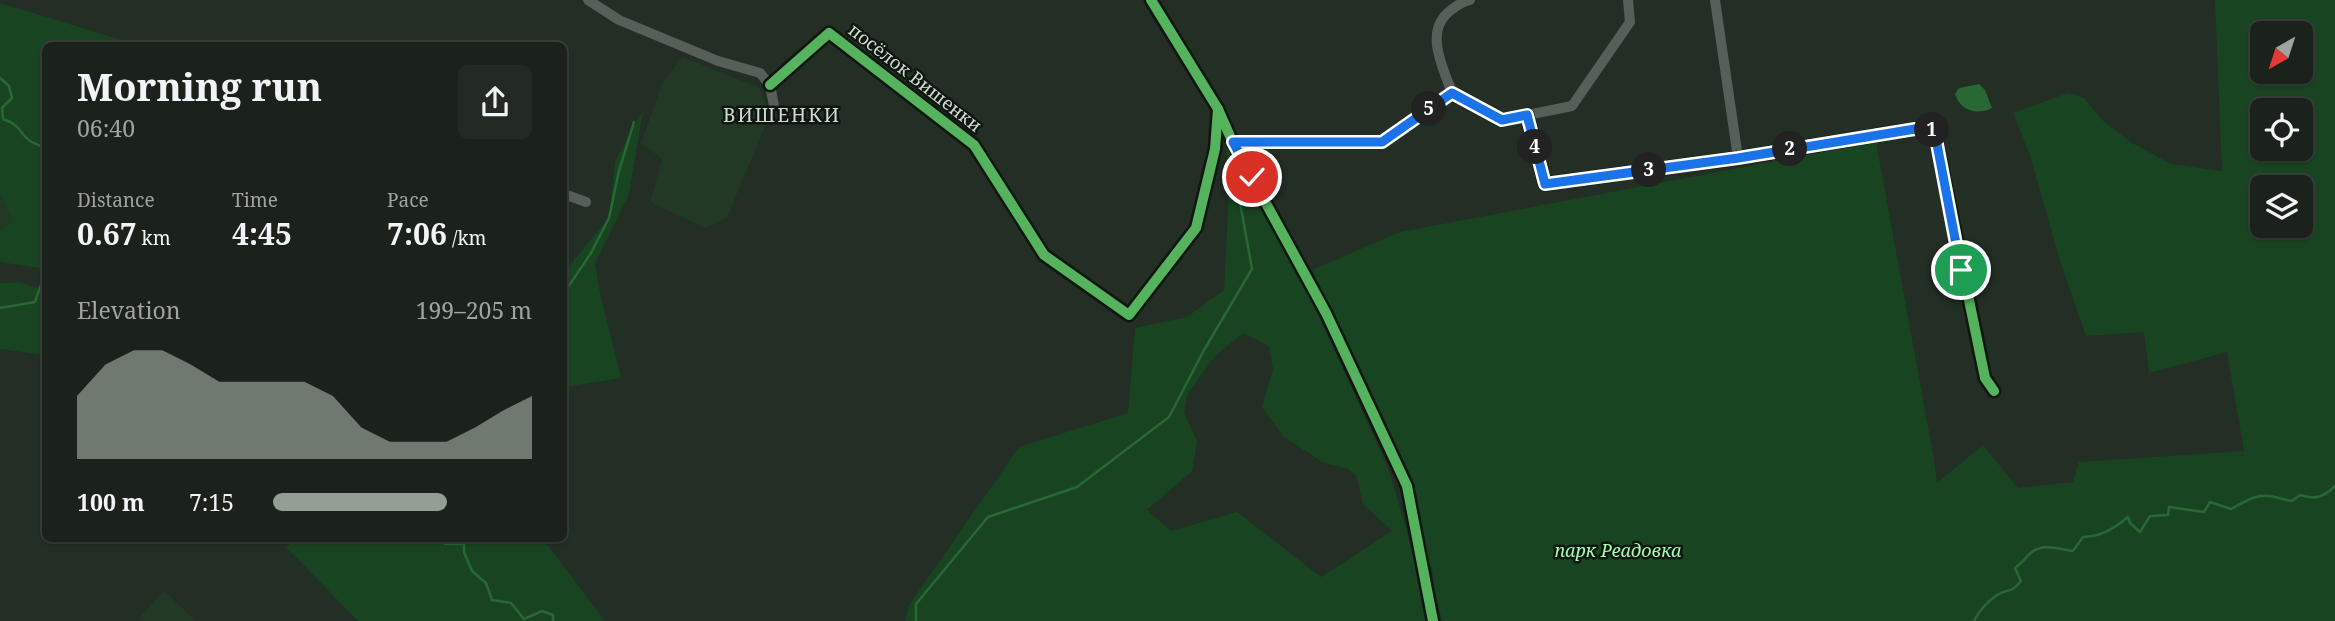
<!DOCTYPE html>
<html lang="en">
<head>
<meta charset="utf-8">
<style>
  :root { --surface:#1a221b; --page:#232a24; --text:#f1f3f6; --muted:#9fa4a3; --line:#383f3a; --accent:#939e94 }
  body { margin:0; font-family:"Noto Serif",serif; background:var(--page); color:var(--text); height:100vh; display:flex; flex-direction:column; font-size:26px; white-space:nowrap }
  * { box-sizing:border-box; margin:0 }
  p { font-size:23px; color:var(--muted) }
  .icon { flex:none; width:38px; height:38px; fill:none; stroke:currentColor; stroke-width:2; stroke-linecap:round; stroke-linejoin:round }
  .map { position:relative; flex:1; overflow:hidden }
  .side { position:absolute; left:42px; top:42px; width:525px; height:500px; display:flex; flex-direction:column; background:var(--surface); border-radius:10px; box-shadow:0 2px 5px #0004,0 0 0 2px var(--line) }
  .side>* { flex:none }
  .needle { width:46px; rotate:219deg }
  .controls { position:absolute; left:2250px; top:21px; display:grid; gap:14px }
  .controls a { display:grid; place-items:center; width:63px; height:63px; border-radius:10px; background:var(--surface); box-shadow:0 2px 5px #0004,0 0 0 2px var(--line); font-size:35px }
  .pin { position:absolute; display:grid; place-items:center; width:60px; height:60px; color:#fff; margin:-30px; border:4px solid #fff; border-radius:50%; box-shadow:0 2px 7px #0007 }
  .km { position:absolute; width:35px; height:35px; margin:-18px; border-radius:50%; background:#222; color:#fff; font-size:19px; line-height:35px; text-align:center }
  .round { display:grid; place-items:center; flex:none; width:74px; height:74px; border-radius:10px; background:var(--page) }
  .head { display:flex; align-items:center; justify-content:space-between; height:119px; padding:0 35px }
  h1 { font-size:38px; font-weight:700; line-height:52px }
  .metrics { display:grid; grid-template-columns:repeat(3,1fr); gap:10px; height:119px; padding:7px 35px }
  .metrics div { display:grid; align-content:center }
  .metrics b { font-size:30px; font-weight:700 }
  .metrics small { font-size:19px; font-weight:400 }
  .metrics p { font-size:19px }
  .chart { height:196px; padding:14px 35px }
  .chart p { display:flex; justify-content:space-between }
  .chart svg { width:100%; height:126px; margin-top:7px; fill:var(--accent); opacity:.7 }
  ul { padding:0 35px; list-style:none; font-size:23px }
  li { display:grid; grid-template-columns:112px 84px 1fr; align-items:center; height:52px }
  li i { height:18px; border-radius:9px; background:var(--accent) }
  .map>svg:first-child { display:block }
</style>
</head>
<body>
<div class="map">
<svg width="2335" height="621" viewBox="0 0 2335 621">
  <rect width="100%" height="100%" fill="#232e24"/>
  <g fill="#223925">
    <path d="M 683,57 L 760,88 L 770,114 L 727,218 L 705,228 L 650,202 L 662,159 L 641,143 L 663,82 Z"/>
    <path d="M 0,194 L 13,222 L 0,230 Z"/>
    <path d="M 164,591 L 196,621 L 142,621 L 139,618 Z"/>
  </g>
  <g fill="#194421" fill-rule="evenodd">
    <path d="M 2215,0 L 2335,0 L 2335,621 L 1442,621 L 1434,587 L 1432,568 L 1429,563 L 1412,486 L 1312,270 L 1400,232 L 1876,142 L 1933,454 L 1937,483 L 1983,445 L 2018,488 L 2073,482 L 2079,462 L 2244,451 L 2227,352 L 2149,373 L 2144,332 L 2086,336 L 2059,258 L 2030,155 L 2013,113 L 2068,93 L 2084,98 L 2102,120 L 2132,143 L 2171,164 L 2222,171 ZM 2263,33 L 2301,33 L 2301,72 L 2263,72 ZM 2263,110 L 2301,110 L 2301,149 L 2263,149 ZM 2263,187 L 2301,187 L 2301,226 L 2263,226 Z"/>
    <path d="M 0,3 L 138,45 L 46,46 L 45,269 L 0,262 L 0,230 L 13,222 L 0,194 Z"/>
    <path d="M 643,110 L 629,194 L 595,263 L 600,293 L 621,378 L 564,387 L 564,272 L 609,218 L 615,161 Z"/>
    <path d="M 1226,143 L 1302,279 L 1389,470 L 1421,580 L 1429,621 L 905,621 L 909,605 L 1019,447 L 1128,413 L 1135,328 L 1187,317 L 1224,290 L 1229,190 ZM 1243,333 L 1269,346 L 1273,369 L 1262,407 L 1284,437 L 1324,463 L 1347,468 L 1356,475 L 1363,504 L 1392,531 L 1321,577 L 1237,512 L 1171,531 L 1147,510 L 1192,471 L 1197,441 L 1184,413 L 1187,395 L 1215,356 Z"/>
    <path d="M 20,282 L 45,291 L 45,355 L 0,349 L 0,283 Z"/>
    <path d="M 296,539 L 543,539 L 605,621 L 358,621 L 286,547 Z"/>
  </g>
  <path fill="#286835" d="M 1979,84 L 1985,90 L 1992,108 C 1976,116 1960,110 1955,94 L 1959,88 Z"/>
  <g fill="none" stroke-linecap="round" stroke-linejoin="round">
    <g stroke="#286835" stroke-width="2.5">
      <path d="M 0,78 L 9,86 L 12,98 L 2,108 L 3,119 C 22,126 18,132 30,141 C 36,145 40,144 46,149"/>
      <path d="M 564,293 L 591,253 L 609,218 L 619,171 L 634,122"/>
      <path d="M 0,308 L 35,302 L 46,270"/>
      <path d="M 443,539 L 445,544 L 464,544 L 464,552 L 472,571 L 486,583 L 492,600 L 511,603 L 524,619 L 542,611 L 553,615 L 553,621"/>
      <path d="M 916,621 L 916,604 L 988,517 L 1077,487 L 1169,417 L 1204,350 L 1252,269 L 1235,175"/>
      <path d="M 1974,621 C 1979,611 1987,602 1997,595 C 2008,588 2011,594 2021,581 L 2015,568 C 2022,563 2026,557 2032,552 C 2043,543 2059,549 2073,551 L 2083,537 C 2103,536 2113,529 2128,517 L 2130,523 L 2140,532 L 2150,516 L 2168,515 L 2169,507 L 2204,512 L 2210,502 L 2231,509 C 2243,503 2255,494 2269,496 C 2277,497 2284,500 2292,501 L 2300,495 C 2316,500 2324,497 2335,486"/>
    </g>
    <g stroke="#566058" stroke-width="10">
      <path d="M 588,0 L 619,20 L 718,61 L 760,73 L 770,85 L 774,106"/>
      <path d="M 1151,0 L 1218,109 L 1233,143 L 1326,313 L 1407,486 L 1433,621"/>
      <path d="M 1715,0 L 1738,158"/>
      <path d="M 770,85 L 829,33 L 974,145 L 1044,255 L 1129,315 L 1196,228 L 1215,149 L 1218,109"/>
      <path d="M 1452,93 L 1502,120 L 1572,106 L 1630,22 L 1628,0"/>
      <path d="M 1452,93 C 1443,67 1423,31 1451,10 C 1457,6 1462,1 1470,0"/>
      <path d="M 1527,115 L 1545,184 L 1738,158 L 1915,129 L 1931,130 L 1936,139 L 1985,378 L 1994,391"/>
      <path d="M 1233,143 L 1382,142 L 1452,93"/>
      <path d="M 564,194 L 586,202"/>
    </g>
    <defs>
      <g id="cycleway">
        <path d="M 1151,0 L 1218,109 L 1233,143 L 1326,313 L 1407,486 L 1433,621"/>
        <path d="M 770,85 L 829,33 L 974,145 L 1044,255 L 1129,315 L 1196,228 L 1215,149 L 1218,109"/>
        <path d="M 1527,115 L 1545,184 L 1738,158 L 1915,129 L 1931,130 L 1936,139 L 1985,378 L 1994,391"/>
      </g>
    </defs>
    <use href="#cycleway" stroke="#0f1710" stroke-width="15"/>
    <use href="#cycleway" stroke="#56b35d" stroke-width="10"/>
  </g>
  <g fill="none" stroke-linecap="round" stroke-linejoin="round">
    <defs>
      <path id="route" d="M 1252,177 L 1233,142 L 1382,142 L 1452,93 L 1502,120 L 1527,115 L 1545,184 L 1738,158 L 1915,129 L 1931,130 L 1936,139 L 1961,270"/>
    </defs>
    <use href="#route" stroke="#fff" stroke-width="14"/>
    <use href="#route" stroke="#1a73e8" stroke-width="9"/>
  </g>
  <g text-anchor="middle" stroke-width="5" stroke-linejoin="round" paint-order="stroke">
    <g font-size="18" fill="#cfdbd0" stroke="#0f1710">
      <text transform="translate(915 78) rotate(38)" y="6">посёлок Вишенки</text>
    </g>
    <g font-size="18" font-style="italic" fill="#a0feae" stroke="#0f1710">
      <text x="1618" y="557">парк Реадовка</text>
    </g>
    <g font-size="19" letter-spacing="2" fill="#cfdbd0" stroke="#0f1710">
      <text x="782" y="122">ВИШЕНКИ</text>
    </g>
  </g>
</svg>
<div class="controls">
<a><svg class="needle" viewBox="-14 -14 28 28"><path d="M0-13l5 13h-10z" fill="#e53935"/><path d="M0 13l5-13h-10z" fill="#9fa4a3"/></svg></a>
<a><svg class="icon" aria-label="locate" viewBox="0 0 24 24"><circle cx="12" cy="12" r="6"/><path d="M12 2v4M12 18v4M2 12h4M18 12h4"/></svg></a>
<a><svg class="icon" aria-label="layers" viewBox="0 0 24 24"><path d="M12 4l9 5-9 5-9-5zM3 14l9 5 9-5"/></svg></a>
</div>
<div class="pin" style="left:1961px;top:270px;background:#1e9e55"><svg class="icon" aria-label="arrive" viewBox="0 0 24 24"><path d="M6 21V4h12l-3 4 3 4H6"/></svg></div>
<div class="pin" style="left:1252px;top:177px;background:#d93025"><svg class="icon" aria-label="check" viewBox="0 0 24 24"><path d="M5 12l5 5 9-10"/></svg></div>
<b class="km" style="left:1932px;top:130px">1</b>
<b class="km" style="left:1790px;top:149px">2</b>
<b class="km" style="left:1649px;top:170px">3</b>
<b class="km" style="left:1535px;top:147px">4</b>
<b class="km" style="left:1429px;top:109px">5</b>
<section class="side">
<div class="head"><div><h1>Morning run</h1><p>06:40</p></div><a class="round"><svg class="icon" aria-label="share" viewBox="0 0 24 24"><path d="M12 15V3M7 8l5-5 5 5M5 13v7h14v-7"/></svg></a></div>
<div class="metrics">
<div><p>Distance</p><b>0.67<small> km</small></b></div>
<div><p>Time</p><b>4:45</b></div>
<div><p>Pace</p><b>7:06<small> /km</small></b></div>
</div>
<div class="chart"><p><span>Elevation</span>199–205 m</p>
<svg viewBox="0 0 160 44" preserveAspectRatio="none"><path d="M0 44V22L10 11L20 6L30 6L40 11L50 17L60 17L70 17L80 17L90 22L100 33L110 38L120 38L130 38L140 33L150 27L160 22V44z"/></svg>
</div>
<ul>
<li><b>100 m</b>7:15<i style="width:67%"></i></li>
</ul>
</section>
</div>
</body>
</html>
